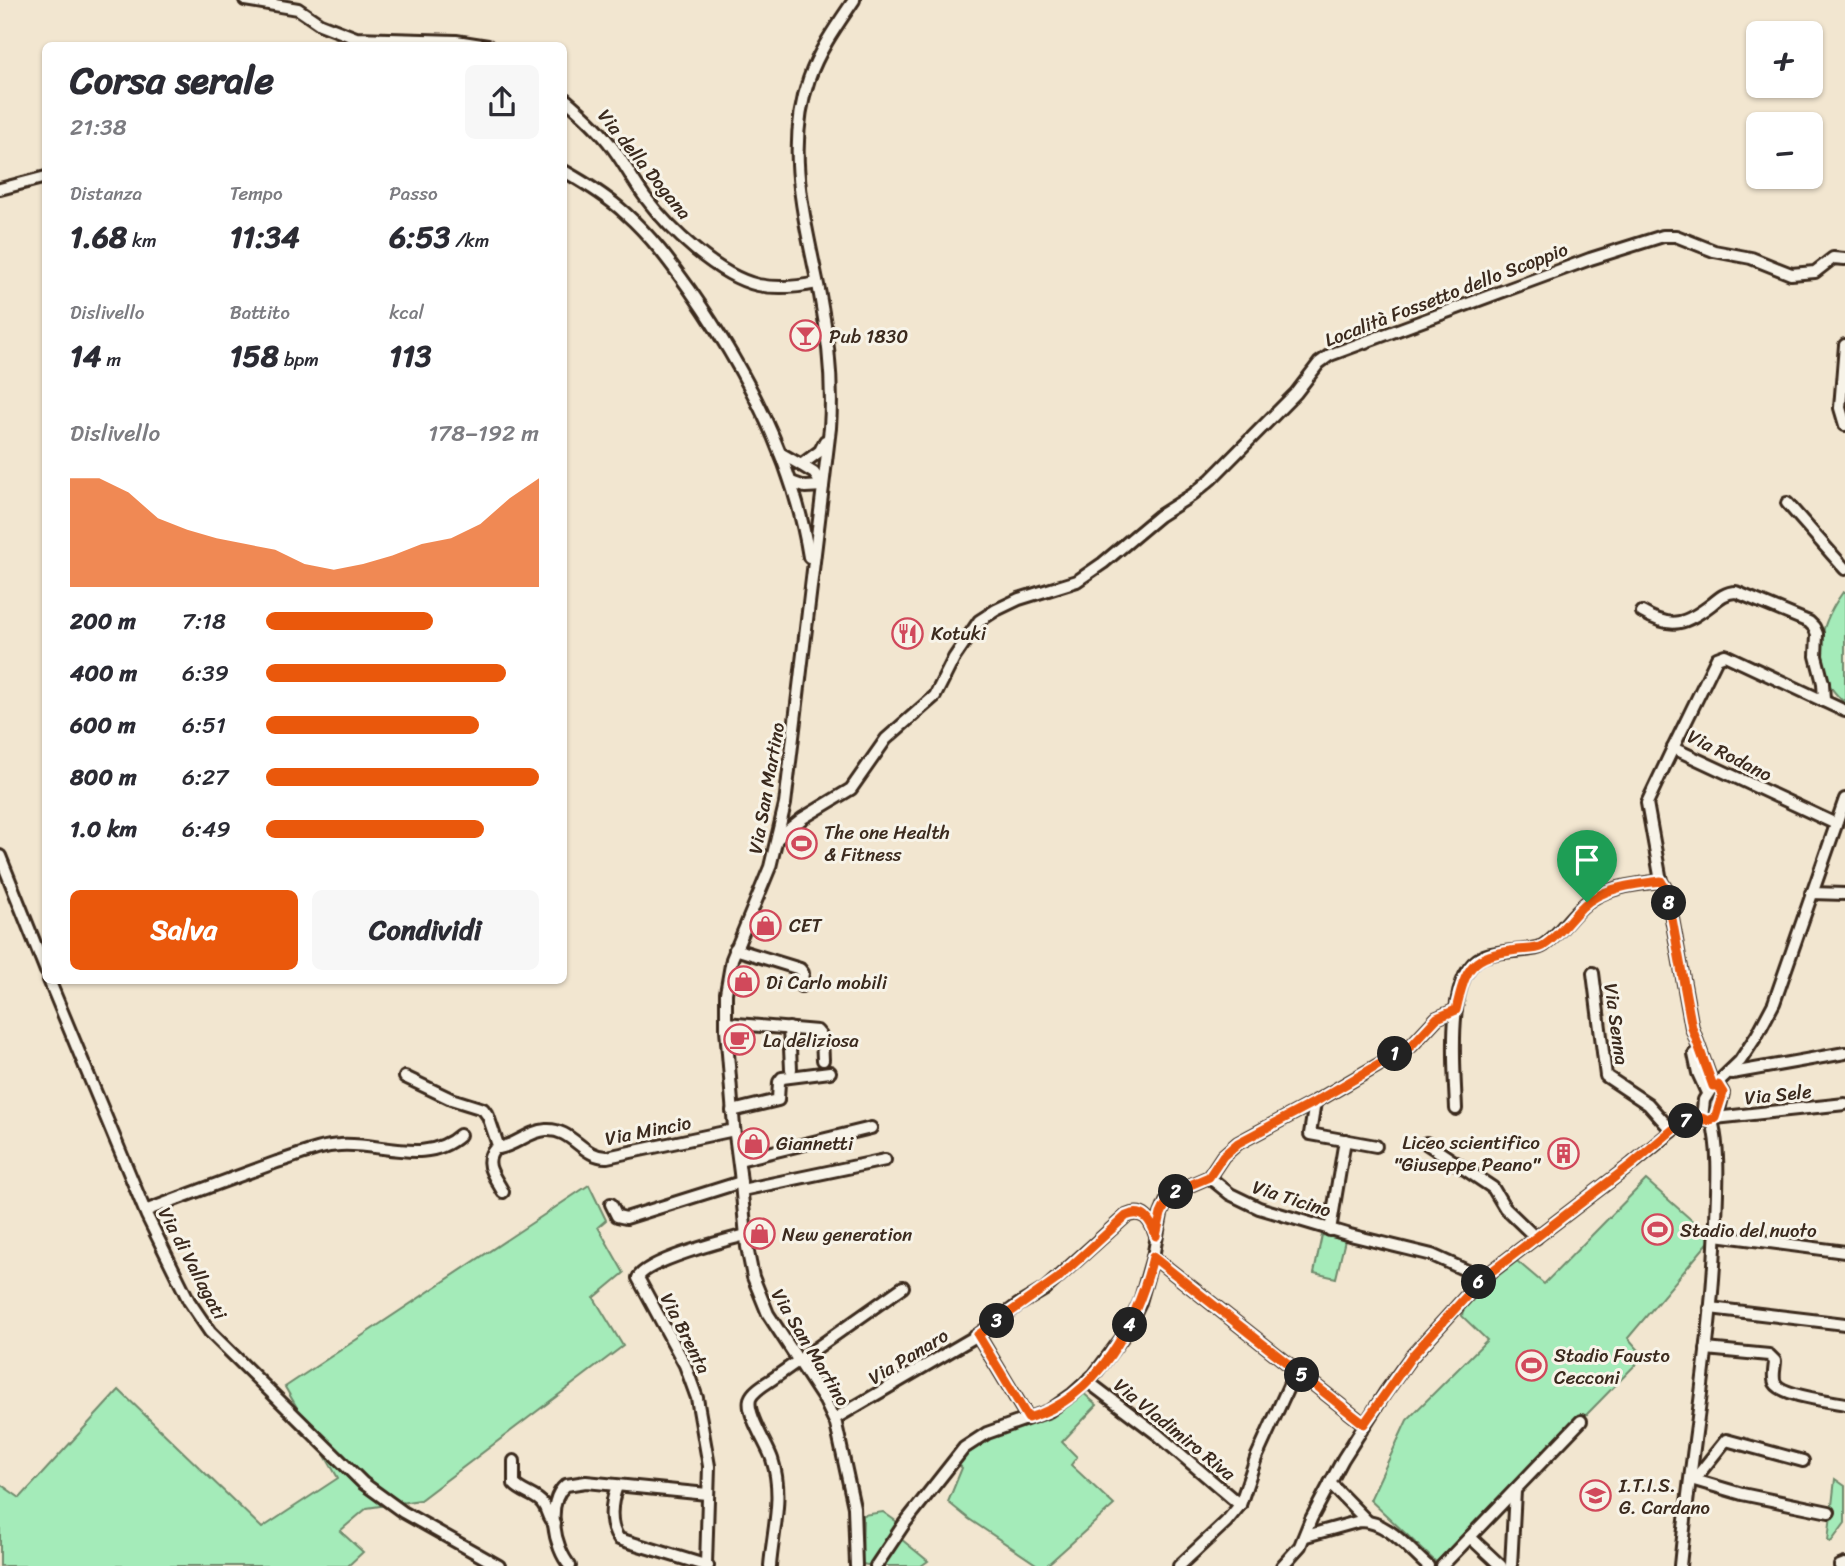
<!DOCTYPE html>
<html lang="it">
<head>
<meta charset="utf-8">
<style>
  :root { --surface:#fff; --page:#f7f7f7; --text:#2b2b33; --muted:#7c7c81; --accent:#ea580c }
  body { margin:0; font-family:Sriracha,sans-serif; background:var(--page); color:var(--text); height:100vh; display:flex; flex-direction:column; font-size:26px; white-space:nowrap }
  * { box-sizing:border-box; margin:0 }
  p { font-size:23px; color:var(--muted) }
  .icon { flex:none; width:38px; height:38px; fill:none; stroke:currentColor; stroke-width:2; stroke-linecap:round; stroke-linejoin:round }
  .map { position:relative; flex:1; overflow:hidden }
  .panel { position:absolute; left:42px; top:42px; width:525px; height:942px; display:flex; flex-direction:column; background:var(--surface); border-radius:10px; box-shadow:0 2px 5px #0004 }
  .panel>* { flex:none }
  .tools { position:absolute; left:1746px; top:21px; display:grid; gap:14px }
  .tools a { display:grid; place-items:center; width:77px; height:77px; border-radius:10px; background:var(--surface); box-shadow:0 2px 5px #0004; font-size:35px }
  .pin { position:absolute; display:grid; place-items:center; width:60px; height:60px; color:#fff; margin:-72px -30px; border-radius:50% 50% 50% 0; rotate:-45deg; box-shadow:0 0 7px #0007 }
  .pin .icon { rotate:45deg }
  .km { position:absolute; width:35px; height:35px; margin:-18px; border-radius:50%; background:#222; color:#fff; font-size:19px; line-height:35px; text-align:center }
  .round { display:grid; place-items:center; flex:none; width:74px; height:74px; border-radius:10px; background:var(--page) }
  .overview { display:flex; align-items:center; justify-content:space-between; height:119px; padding:0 28px }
  h1 { font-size:38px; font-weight:700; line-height:52px }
  .metrics { display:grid; grid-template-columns:repeat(3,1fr); gap:10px; height:119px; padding:7px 28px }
  .metrics div { display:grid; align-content:center }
  .metrics b { font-size:30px; font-weight:700 }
  .metrics small { font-size:19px; font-weight:400 }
  .metrics p { font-size:19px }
  .chart { height:196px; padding:14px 28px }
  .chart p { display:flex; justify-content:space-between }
  .chart svg { width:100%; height:126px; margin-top:7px; fill:var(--accent); opacity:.7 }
  .cta { display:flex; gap:14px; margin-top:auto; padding:14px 28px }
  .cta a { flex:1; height:80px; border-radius:10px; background:var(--accent); color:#fff; font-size:28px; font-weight:700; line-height:80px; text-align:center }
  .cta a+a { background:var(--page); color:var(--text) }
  ul { padding:0 28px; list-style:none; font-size:23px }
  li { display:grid; grid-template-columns:112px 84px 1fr; align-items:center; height:52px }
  li i { height:18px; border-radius:9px; background:var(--accent) }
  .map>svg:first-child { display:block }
</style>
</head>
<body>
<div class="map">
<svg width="1845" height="1566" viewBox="0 0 1845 1566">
  <rect width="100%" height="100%" fill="#f2e6d0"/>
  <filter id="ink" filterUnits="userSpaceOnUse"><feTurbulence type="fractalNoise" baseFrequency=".0143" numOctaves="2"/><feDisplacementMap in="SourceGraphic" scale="14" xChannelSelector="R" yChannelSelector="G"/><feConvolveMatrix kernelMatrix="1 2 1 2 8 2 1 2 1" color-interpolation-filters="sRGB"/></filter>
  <g filter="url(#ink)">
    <g fill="#a4ebb9" stroke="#708a6c" stroke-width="2">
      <path d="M 1843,592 L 1845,593 L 1845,703 C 1808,671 1817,628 1843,592 Z"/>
      <path d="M 1646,1180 L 1712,1238 L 1628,1338 L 1644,1356 L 1439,1565 L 1370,1500 L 1407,1420 L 1487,1340 L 1462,1316 L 1464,1302 L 1517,1261 L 1544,1284 Z"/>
      <path d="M 589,1185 L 606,1220 L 598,1227 L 624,1273 L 594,1298 L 623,1346 L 420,1500 L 367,1508 L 340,1531 L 363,1552 L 348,1566 L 0,1566 L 0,1484 L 20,1498 L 119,1390 L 262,1528 L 338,1478 L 285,1387 Z"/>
      <path d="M 1322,1235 L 1345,1240 L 1336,1278 L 1314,1273 Z"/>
      <path d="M 1081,1391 L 1097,1405 L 1062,1442 L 1077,1457 L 1071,1465 L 1114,1505 L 1046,1566 L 1039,1566 L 969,1519 L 948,1502 L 962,1468 L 954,1459 L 979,1437 L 1045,1415 Z"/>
      <path d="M 1835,1479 L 1845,1486 L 1845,1523 L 1831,1542 L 1828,1541 Z"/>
      <path d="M 883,1512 L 900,1524 L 873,1566 L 862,1564 L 863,1515 Z"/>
      <path d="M 901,1539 L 928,1561 L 921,1566 L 881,1566 Z"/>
    </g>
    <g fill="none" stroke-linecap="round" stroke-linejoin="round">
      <defs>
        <g id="minor">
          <path d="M 245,0 L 298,9 L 320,24 L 356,38 L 456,41 L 488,46"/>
          <path d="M 854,0 C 837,25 819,50 809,79 C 784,151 806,223 820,295 C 828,337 833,385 830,428 L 785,804 L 770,867 L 732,959 L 726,993 L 726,1029 L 734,1127 L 740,1173 L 747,1247 L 753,1277 L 768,1314 L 825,1401 L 836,1424 L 854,1507 L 856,1566"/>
          <path d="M 564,98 C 580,112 596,126 609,143 C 623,160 632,180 645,197 C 669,229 718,276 758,285 C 778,289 798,287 817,283"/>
          <path d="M 564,171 C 585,183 607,196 625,213 C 651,236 670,262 690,290 C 745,369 794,461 809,557"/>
          <path d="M 0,189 L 46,177"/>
          <path d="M 1845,345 L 1840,408 L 1845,425"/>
          <path d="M 780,453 L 801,465 L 820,451 L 825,441"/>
          <path d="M 791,482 L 805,487 L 823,486 L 814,473 L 801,465"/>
          <path d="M 1787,503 L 1845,569"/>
          <path d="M 1642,612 C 1672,630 1686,624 1712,604 C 1719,598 1726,592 1736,592 L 1809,622 L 1814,627 L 1817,634 L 1816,656 L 1823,683 L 1824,701"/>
          <path d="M 1673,748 L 1647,803 L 1661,881 L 1667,891 L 1692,1028 L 1713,1086"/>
          <path d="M 1836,824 L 1673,748 L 1717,658 L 1725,655 L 1845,711"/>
          <path d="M 778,838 L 803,818 L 851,789 L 886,739 L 935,696 L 954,658 L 979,621 L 996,610 L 1019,599 L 1077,581 L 1103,563 L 1159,516 L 1192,495 L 1211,479 L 1296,393 L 1319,363 L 1330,355 L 1590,259 L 1663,236 L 1676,236 L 1714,251 L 1751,258 L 1791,274 L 1815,272 L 1833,258 L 1845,259"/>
          <path d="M 0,856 L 46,971"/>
          <path d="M 1811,893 L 1845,894"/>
          <path d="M 735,949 L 800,969 L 803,973 L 801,986"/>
          <path d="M 1593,973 L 1606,1076 L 1648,1104 L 1672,1131"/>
          <path d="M 49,980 L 147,1216 L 189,1301 L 210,1332 L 363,1483 L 403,1512 L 499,1566"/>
          <path d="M 726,1023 L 817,1031 L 822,1037 L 823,1060"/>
          <path d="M 789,1028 L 791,1069"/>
          <path d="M 1694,1054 L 1698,1073 L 1707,1093"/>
          <path d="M 1732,1073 L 1845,1053"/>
          <path d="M 405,1077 L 451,1099 L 483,1109 L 488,1116 L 499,1148 C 516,1145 529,1131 546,1130 C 572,1128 583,1158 607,1157 L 734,1130"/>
          <path d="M 1715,1085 L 1740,1061 L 1757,1035 L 1774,1003 L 1845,799"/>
          <path d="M 1718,1085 L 1723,1093 L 1719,1110 L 1713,1119 L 1706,1120 L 1702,1118 L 1704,1100 L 1713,1086 Z"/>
          <path d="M 1315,1102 L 1310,1134 L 1376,1146"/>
          <path d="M 1456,1109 C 1455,1073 1444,975 1482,957 C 1498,949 1532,953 1544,945 C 1560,934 1570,916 1585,904 C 1604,887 1637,884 1661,881"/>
          <path d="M 732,1111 L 778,1100 L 779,1082 L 782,1078 L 830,1072"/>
          <path d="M 1715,1118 L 1845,1104"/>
          <path d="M 1426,1143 L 1493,1188 L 1505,1208 L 1536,1238"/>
          <path d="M 494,1150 C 482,1164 496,1178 503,1192"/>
          <path d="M 739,1160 L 871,1128"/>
          <path d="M 1209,1177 L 1223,1156 L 1238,1143 L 1315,1102 L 1411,1046 L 1437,1018 L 1456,1010"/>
          <path d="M 742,1190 L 885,1160"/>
          <path d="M 611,1204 L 617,1216 L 626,1218 L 741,1182"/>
          <path d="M 145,1211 C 189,1194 233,1178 277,1162 C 298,1156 318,1146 340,1145 C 380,1142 426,1166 460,1135"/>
          <path d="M 1330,1230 L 1345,1140"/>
          <path d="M 1716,1235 L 1845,1252"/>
          <path d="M 1153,1257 L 1364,1424"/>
          <path d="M 1710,1308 L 1845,1324"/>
          <path d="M 978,1335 L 1028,1418"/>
          <path d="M 1706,1349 L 1769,1355 L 1775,1361 C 1775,1367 1772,1377 1775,1383 C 1782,1396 1831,1401 1845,1404"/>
          <path d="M 1087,1381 L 1157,1434 L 1240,1505"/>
          <path d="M 834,1419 L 978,1335 L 1018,1305 L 1045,1289 L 1126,1216 C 1144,1208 1151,1221 1156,1236"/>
          <path d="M 514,1461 L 514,1484 C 522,1493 537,1495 543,1504 C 549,1512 546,1518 555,1524"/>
          <path d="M 1691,1479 L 1742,1494 L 1829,1512"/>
          <path d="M 1694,1480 L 1726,1440 L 1803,1461"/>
          <path d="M 1330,1483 L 1367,1521"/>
          <path d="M 617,1486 C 611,1502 608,1525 619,1539 L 708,1566"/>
          <path d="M 1306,1536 L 1360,1521 C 1388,1521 1408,1549 1428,1566"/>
          <path d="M 1470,1537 L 1501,1566"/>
          <path d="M 706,1565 L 709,1466 L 697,1398 L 685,1365 L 638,1278 C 645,1261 726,1240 746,1235"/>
          <path d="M 570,1566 C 554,1548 545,1502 566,1485 L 586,1482 L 707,1494"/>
          <path d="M 770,1566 C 773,1529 784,1496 772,1459 C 767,1444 746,1414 750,1399 C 753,1390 767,1383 774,1378 L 903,1287"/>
          <path d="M 876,1566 L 904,1524 L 964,1448 L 987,1433 L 1049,1411 L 1073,1394 L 1094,1375 L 1124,1335 L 1140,1302 L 1153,1257 L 1161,1214 L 1166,1202 L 1179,1190 L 1209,1177 L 1230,1194 L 1259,1208 L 1350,1235 L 1432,1255 L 1483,1278"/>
          <path d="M 1179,1566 L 1226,1522 L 1240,1505 L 1256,1458 L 1296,1370"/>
          <path d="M 1282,1566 L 1300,1546 L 1311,1519 L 1343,1459 L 1385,1393 L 1411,1357 L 1483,1278 L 1632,1164 L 1677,1127 L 1689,1118 L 1702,1118"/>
          <path d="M 1442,1566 L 1581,1421"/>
          <path d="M 1511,1566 L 1515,1491"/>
          <path d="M 1680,1566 C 1691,1451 1713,1337 1716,1221 C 1717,1188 1720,1152 1712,1120"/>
          <path d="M 1840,1566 L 1845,1564"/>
        </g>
      </defs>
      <use href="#minor" stroke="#3b2a1e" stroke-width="16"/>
      <use href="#minor" stroke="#f7f3e8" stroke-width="10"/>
    </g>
  </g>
  <g fill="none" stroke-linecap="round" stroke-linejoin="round" filter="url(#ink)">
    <defs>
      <path id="route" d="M 1661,881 L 1667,891 L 1692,1028 L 1713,1086 L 1718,1085 L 1723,1093 L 1715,1118 L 1708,1121 L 1702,1118 L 1692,1117 L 1676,1127 L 1632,1164 L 1483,1278 L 1411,1357 L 1364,1424 L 1153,1257 C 1137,1323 1098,1398 1028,1418 L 978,1335 L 1057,1279 L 1126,1216 C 1144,1208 1151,1221 1156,1236 L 1161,1214 L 1168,1199 L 1183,1188 L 1209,1177 L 1223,1156 L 1238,1143 L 1315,1102 L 1411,1046 L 1437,1018 L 1456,1010 C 1466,966 1471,956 1517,950 C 1525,949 1536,950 1543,946 C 1558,937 1569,920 1581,908 C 1600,888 1634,884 1661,881 Z"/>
    </defs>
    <use href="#route" stroke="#fff" stroke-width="14"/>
    <use href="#route" stroke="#ea580c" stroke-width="9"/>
  </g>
  <defs>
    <symbol id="bar-ring" viewBox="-11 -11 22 22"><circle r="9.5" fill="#f7f3e8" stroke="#d1495b" stroke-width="1.5"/><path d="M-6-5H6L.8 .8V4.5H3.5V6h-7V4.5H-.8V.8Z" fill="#d1495b"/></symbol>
    <symbol id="restaurant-ring" viewBox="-11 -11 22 22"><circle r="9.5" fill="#f7f3e8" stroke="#d1495b" stroke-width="1.5"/><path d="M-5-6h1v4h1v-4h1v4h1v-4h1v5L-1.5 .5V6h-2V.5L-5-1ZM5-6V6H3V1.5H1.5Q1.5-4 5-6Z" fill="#d1495b"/></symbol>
    <symbol id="stadium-ring" viewBox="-11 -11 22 22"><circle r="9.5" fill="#f7f3e8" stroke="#d1495b" stroke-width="1.5"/><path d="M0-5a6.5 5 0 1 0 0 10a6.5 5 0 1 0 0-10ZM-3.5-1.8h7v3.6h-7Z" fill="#d1495b"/></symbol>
    <symbol id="shop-ring" viewBox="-11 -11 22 22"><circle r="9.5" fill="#f7f3e8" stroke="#d1495b" stroke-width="1.5"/><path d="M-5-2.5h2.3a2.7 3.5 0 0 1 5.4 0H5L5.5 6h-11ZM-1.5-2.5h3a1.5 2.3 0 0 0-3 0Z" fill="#d1495b"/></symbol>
    <symbol id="cafe-ring" viewBox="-11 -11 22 22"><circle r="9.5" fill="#f7f3e8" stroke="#d1495b" stroke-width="1.5"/><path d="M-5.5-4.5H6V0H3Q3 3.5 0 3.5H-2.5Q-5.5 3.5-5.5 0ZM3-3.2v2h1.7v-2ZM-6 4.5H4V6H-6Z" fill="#d1495b"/></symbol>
    <symbol id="building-ring" viewBox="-11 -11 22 22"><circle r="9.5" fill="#f7f3e8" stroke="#d1495b" stroke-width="1.5"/><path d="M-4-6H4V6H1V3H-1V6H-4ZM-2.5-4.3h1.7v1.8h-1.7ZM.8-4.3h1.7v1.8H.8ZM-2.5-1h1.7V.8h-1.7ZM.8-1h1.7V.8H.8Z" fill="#d1495b"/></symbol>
    <symbol id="school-ring" viewBox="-11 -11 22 22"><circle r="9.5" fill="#f7f3e8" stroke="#d1495b" stroke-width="1.5"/><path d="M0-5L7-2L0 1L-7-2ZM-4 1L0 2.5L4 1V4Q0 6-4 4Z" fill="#d1495b"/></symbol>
  </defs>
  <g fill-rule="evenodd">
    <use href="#bar-ring" x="788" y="318" width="35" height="35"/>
    <use href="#restaurant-ring" x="890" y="616" width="35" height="35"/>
    <use href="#stadium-ring" x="784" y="826" width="35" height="35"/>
    <use href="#shop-ring" x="748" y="908" width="35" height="35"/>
    <use href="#shop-ring" x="726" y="964" width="35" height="35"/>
    <use href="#cafe-ring" x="722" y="1022" width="35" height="35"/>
    <use href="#shop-ring" x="736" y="1126" width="35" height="35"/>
    <use href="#building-ring" x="1546" y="1136" width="35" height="35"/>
    <use href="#stadium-ring" x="1640" y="1212" width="35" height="35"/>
    <use href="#shop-ring" x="742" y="1216" width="35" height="35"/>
    <use href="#stadium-ring" x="1514" y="1348" width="35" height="35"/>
    <use href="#school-ring" x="1578" y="1478" width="35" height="35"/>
  </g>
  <g text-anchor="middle" stroke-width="6" stroke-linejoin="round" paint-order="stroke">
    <g font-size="19" fill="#3b2a1e" stroke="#f7f3e8">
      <text transform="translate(645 164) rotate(51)" y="7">Via della Dogana</text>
      <text transform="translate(1446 294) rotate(-21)" y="7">Località Fossetto dello Scoppio</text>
      <text transform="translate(1730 755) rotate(27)" y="7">Via Rodano</text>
      <text transform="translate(766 788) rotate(-80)" y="7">Via San Martino</text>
      <text transform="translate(1617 1024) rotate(82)" y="7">Via Senna</text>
      <text transform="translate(1778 1094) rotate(-6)" y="7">Via Sele</text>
      <text transform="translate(648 1130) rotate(-11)" y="7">Via Mincio</text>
      <text transform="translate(1292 1198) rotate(18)" y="7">Via Ticino</text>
      <text transform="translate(193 1263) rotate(62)" y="7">Via di Vallagati</text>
      <text transform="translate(686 1333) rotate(63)" y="7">Via Brenta</text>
      <text transform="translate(811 1347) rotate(59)" y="7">Via San Martino</text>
      <text transform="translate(908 1356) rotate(-31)" y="7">Via Panaro</text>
      <text transform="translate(1175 1429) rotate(39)" y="7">Via Vladimiro Riva</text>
    </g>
    <g font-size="19" fill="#3b2a1e" stroke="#f7f3e8" text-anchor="start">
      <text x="829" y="343">Pub 1830</text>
      <text x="931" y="640">Kotuki</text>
      <text x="824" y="839">The one Health<tspan x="824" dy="22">&amp; Fitness</tspan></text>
      <text x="789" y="932">CET</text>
      <text x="766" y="989">Di Carlo mobili</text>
      <text x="763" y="1047">La deliziosa</text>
      <text x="1540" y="1149" text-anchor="end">Liceo scientifico<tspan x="1540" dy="22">"Giuseppe Peano"</tspan></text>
      <text x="776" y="1150">Giannetti</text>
      <text x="1680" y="1237">Stadio del nuoto</text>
      <text x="782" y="1241">New generation</text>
      <text x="1554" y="1362">Stadio Fausto<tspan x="1554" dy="22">Cecconi</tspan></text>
      <text x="1619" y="1492">I.T.I.S.<tspan x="1619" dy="22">G. Cardano</tspan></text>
    </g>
  </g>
</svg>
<div class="tools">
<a>+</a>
<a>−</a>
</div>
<div class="pin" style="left:1587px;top:902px;background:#1e9e55"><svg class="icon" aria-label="arrive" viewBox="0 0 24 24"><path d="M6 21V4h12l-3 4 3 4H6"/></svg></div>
<b class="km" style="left:1395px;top:1054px">1</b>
<b class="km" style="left:1176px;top:1192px">2</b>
<b class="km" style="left:997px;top:1321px">3</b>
<b class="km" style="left:1130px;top:1325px">4</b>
<b class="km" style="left:1302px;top:1375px">5</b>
<b class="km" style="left:1479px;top:1282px">6</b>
<b class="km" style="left:1686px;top:1121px">7</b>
<b class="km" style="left:1669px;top:903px">8</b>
<section class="panel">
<div class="overview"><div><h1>Corsa serale</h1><p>21:38</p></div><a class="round"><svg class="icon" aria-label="share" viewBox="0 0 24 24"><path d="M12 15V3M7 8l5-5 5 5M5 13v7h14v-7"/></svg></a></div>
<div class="metrics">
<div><p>Distanza</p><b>1.68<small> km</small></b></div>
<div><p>Tempo</p><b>11:34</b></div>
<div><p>Passo</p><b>6:53<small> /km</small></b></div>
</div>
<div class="metrics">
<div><p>Dislivello</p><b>14<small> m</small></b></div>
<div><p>Battito</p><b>158<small> bpm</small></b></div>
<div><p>kcal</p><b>113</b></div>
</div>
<div class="chart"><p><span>Dislivello</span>178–192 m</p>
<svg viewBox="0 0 160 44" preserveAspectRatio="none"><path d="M0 44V6L10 6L20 11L30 20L40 24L50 27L60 29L70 31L80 36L90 38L100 36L110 33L120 29L130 27L140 22L150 13L160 6V44z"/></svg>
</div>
<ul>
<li><b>200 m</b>7:18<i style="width:61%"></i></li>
<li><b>400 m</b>6:39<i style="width:88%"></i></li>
<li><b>600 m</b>6:51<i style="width:78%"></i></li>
<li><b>800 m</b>6:27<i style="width:100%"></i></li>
<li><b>1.0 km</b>6:49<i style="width:80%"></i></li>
</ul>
<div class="cta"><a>Salva</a><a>Condividi</a></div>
</section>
</div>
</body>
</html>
